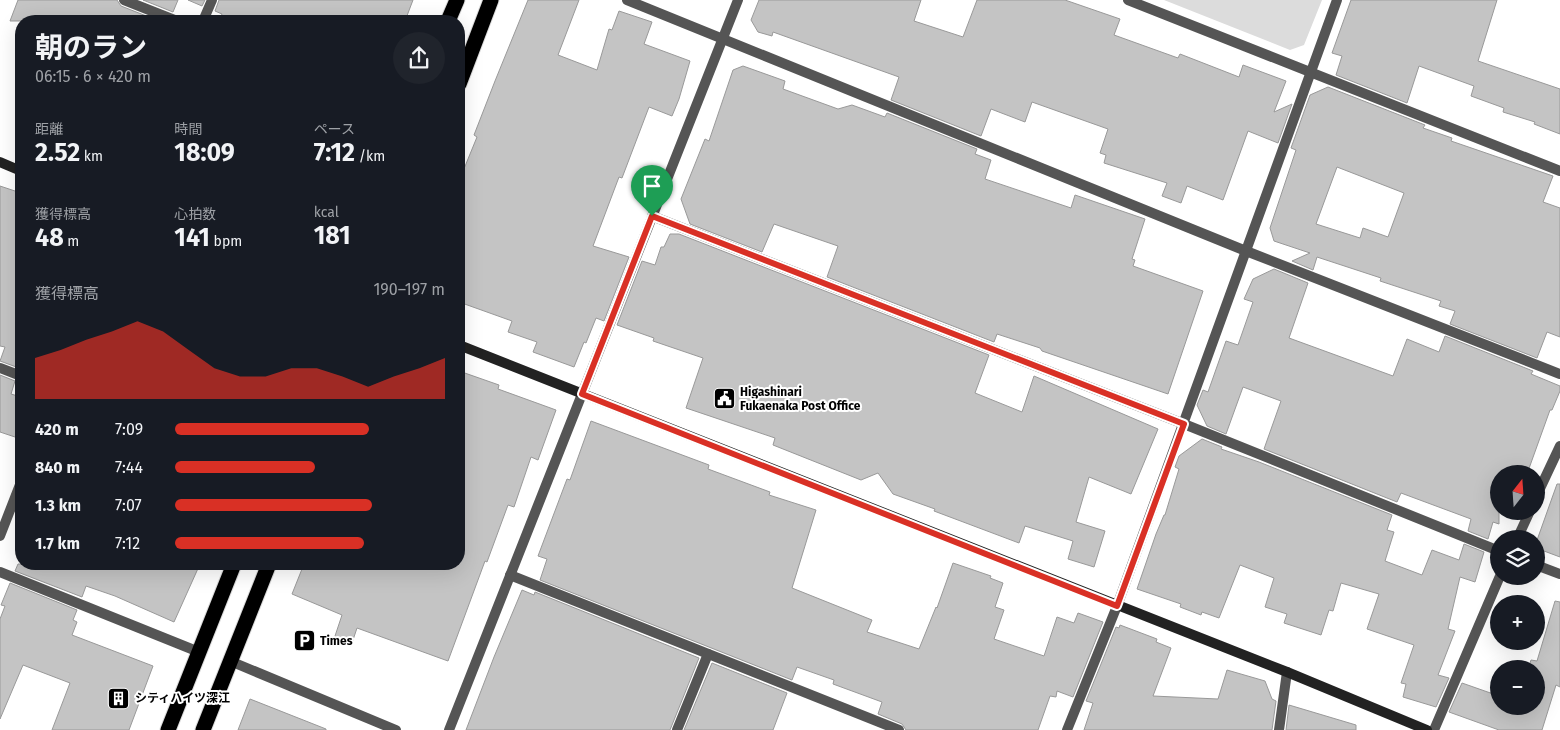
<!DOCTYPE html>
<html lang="ja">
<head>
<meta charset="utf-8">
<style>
  :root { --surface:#171b24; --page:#20242c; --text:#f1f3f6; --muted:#9ea1a6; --accent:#d93025 }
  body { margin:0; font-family:"Fira Sans","Noto Sans JP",sans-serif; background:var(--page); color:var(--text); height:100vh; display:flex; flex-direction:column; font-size:19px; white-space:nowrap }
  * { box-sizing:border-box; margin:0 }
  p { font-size:16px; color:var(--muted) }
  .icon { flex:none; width:28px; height:28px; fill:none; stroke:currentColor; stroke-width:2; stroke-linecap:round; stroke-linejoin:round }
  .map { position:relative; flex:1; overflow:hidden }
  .sheet { position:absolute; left:15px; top:15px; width:450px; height:555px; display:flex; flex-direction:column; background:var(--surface); border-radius:20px; box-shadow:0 5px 20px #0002 }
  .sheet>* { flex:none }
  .needle { width:32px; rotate:17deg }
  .buttons { position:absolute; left:1490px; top:465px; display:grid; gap:10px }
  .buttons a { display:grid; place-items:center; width:55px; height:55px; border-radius:50%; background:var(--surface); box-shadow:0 5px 20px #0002; font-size:25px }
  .pin { position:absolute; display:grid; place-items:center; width:42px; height:42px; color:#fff; margin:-51px -21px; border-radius:50% 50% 50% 0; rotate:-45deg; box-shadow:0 0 5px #0007 }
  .pin .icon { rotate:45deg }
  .round { display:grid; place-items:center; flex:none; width:52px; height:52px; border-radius:26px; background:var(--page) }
  .head { display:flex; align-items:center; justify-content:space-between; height:85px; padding:0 20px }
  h1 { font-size:28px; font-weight:700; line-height:38px }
  .stats { display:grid; grid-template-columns:repeat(3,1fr); gap:8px; height:85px; padding:5px 20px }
  .stats div { display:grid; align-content:center }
  .stats b { font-size:25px; font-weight:700 }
  .stats small { font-size:14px; font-weight:400 }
  .stats p { font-size:14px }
  .chart { height:140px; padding:10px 20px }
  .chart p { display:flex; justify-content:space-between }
  .chart svg { width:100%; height:90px; margin-top:5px; fill:var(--accent); opacity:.7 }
  ul { padding:0 20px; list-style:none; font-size:16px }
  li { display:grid; grid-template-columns:80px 60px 1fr; align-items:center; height:38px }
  li i { height:12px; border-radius:6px; background:var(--accent) }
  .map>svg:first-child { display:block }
</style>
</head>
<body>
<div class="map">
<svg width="1560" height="730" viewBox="0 0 1560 730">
  <rect width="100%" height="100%" fill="#fff"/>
  <path fill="#dcdcdc" d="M 1164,0 L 1322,0 L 1304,45 L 1290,50 Z"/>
  <g fill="#c4c4c4" stroke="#999" fill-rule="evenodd">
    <path d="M 18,0 L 117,0 L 121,6 L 159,21 L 10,21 Z"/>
    <path d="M 143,0 L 178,0 L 173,12 Z"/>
    <path d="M 188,0 L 205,0 L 202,6 Z"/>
    <path d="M 219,0 L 413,0 L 405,21 L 219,21 L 222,14 L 215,11 Z"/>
    <path d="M 528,0 L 579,0 L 558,55 L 597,70 L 609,29 L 612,30 L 619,11 L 652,22 L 644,44 L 690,61 L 679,99 L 672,116 L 649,107 L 622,178 L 619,177 L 593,246 L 629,257 L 604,321 L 596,318 L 586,343 L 584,342 L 574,367 L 533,352 L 537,342 L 508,332 L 512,321 L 459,302 L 459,181 L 477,137 L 474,135 L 495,81 Z"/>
    <path d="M 759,0 L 921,0 L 914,21 L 963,37 L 977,0 L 1065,0 L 1120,19 L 1114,35 L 1178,58 L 1180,54 L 1239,77 L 1243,65 L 1286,81 L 1274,112 L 1292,104 L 1278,143 L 1248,131 L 1223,200 L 1187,186 L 1181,203 L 1162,196 L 1167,183 L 1104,163 L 1106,155 L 1100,153 L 1108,129 L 1032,102 L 1025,122 L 991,109 L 981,136 L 891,100 L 899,77 L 773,32 L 772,36 L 758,32 L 751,20 Z"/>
    <path d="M 1351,0 L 1497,0 L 1478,61 L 1560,89 L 1560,134 L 1534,124 L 1535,122 L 1503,112 L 1504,108 L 1471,96 L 1474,86 L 1419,66 L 1407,103 L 1336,75 L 1342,56 L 1332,53 Z"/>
    <path d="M 743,66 L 785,81 L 783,89 L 838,109 L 852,105 L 885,117 L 887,113 L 977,149 L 975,154 L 991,160 L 985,179 L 1071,208 L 1075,195 L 1145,219 L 1132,259 L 1135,260 L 1133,266 L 1203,291 L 1168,394 L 1042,351 L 1040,348 L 997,334 L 994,342 L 827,277 L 838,246 L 774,224 L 762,252 L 690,224 L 681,199 L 705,139 L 709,141 L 733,70 Z"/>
    <path d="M 1328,87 L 1425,125 L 1423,128 L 1452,138 L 1451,141 L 1553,176 L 1543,202 L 1560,208 L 1560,337 L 1547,332 L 1537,358 L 1450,324 L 1455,311 L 1439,306 L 1441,301 L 1380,281 L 1381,278 L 1317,257 L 1313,270 L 1292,261 L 1310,253 L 1274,241 L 1270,228 L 1296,150 L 1291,148 L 1310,95 ZM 1337,167 L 1404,193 L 1388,237 L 1363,228 L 1360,238 L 1316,224 Z"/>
    <path d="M 0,186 L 21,193 L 21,361 L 19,368 L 0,361 L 5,347 L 0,346 Z"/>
    <path d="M 670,234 L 679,234 L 989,355 L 975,393 L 1022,412 L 1034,376 L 1158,429 L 1131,494 L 1089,477 L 1076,522 L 1105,531 L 1094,567 L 1068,559 L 1073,541 L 1025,526 L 1019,543 L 934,511 L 935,509 L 893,494 L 878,473 L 861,480 L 773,445 L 775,438 L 686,408 L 703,358 L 653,341 L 654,338 L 617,325 L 642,261 L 655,265 L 661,247 L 664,247 Z"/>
    <path d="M 1274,269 L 1308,283 L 1289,338 L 1393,376 L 1407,339 L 1439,352 L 1445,336 L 1533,371 L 1531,374 L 1560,386 L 1560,391 L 1552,410 L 1550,410 L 1527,474 L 1499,474 L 1499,524 L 1493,522 L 1488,539 L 1468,531 L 1471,519 L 1401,493 L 1397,502 L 1264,449 L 1281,401 L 1243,387 L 1226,434 L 1207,426 L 1197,405 L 1203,390 L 1208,392 L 1226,341 L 1238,345 L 1253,302 L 1244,299 L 1253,279 Z"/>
    <path d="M 459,371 L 499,385 L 498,389 L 556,410 L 538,460 L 531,457 L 514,507 L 508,505 L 487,562 L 485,561 L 448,661 L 357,628 L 351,646 L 334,639 L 342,615 L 292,594 L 304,564 L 459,564 Z"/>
    <path d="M 0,375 L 15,381 L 11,394 L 21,397 L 21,439 L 0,432 Z"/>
    <path d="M 591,421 L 709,465 L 708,469 L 770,492 L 769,495 L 816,510 L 792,588 L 872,620 L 867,632 L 919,649 L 936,607 L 937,608 L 953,563 L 991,576 L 990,578 L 1003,583 L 995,607 L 1004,610 L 994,639 L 1044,656 L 1057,617 L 1074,623 L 1078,613 L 1103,622 L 1073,697 L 1057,691 L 1056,697 L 1050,696 L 1038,730 L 906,730 L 902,724 L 878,714 L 882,702 L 833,684 L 834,680 L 797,667 L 792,680 L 540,580 L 547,559 L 538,556 L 567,479 L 570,480 Z"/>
    <path d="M 1202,439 L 1222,447 L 1221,449 L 1259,462 L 1392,515 L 1387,530 L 1394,532 L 1385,561 L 1422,575 L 1432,550 L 1459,560 L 1464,544 L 1484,552 L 1475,582 L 1460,577 L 1448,629 L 1455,631 L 1438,675 L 1449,678 L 1436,707 L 1403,697 L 1406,684 L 1401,683 L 1414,645 L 1367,629 L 1379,594 L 1341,583 L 1333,611 L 1329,610 L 1321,635 L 1284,623 L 1287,614 L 1265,607 L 1274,578 L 1240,565 L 1219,618 L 1202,612 L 1201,615 L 1180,607 L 1181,604 L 1137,589 L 1156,534 L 1164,515 L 1165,515 L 1179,469 L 1175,467 L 1179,456 Z"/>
    <path d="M 1557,484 L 1560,484 L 1560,557 L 1536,548 L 1536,543 Z"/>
    <path d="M 18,564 L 200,564 L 174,622 L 115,596 L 86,586 L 82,597 L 15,571 Z"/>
    <path d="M 10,583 L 77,610 L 73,620 L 77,622 L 72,635 L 153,666 L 129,730 L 52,730 L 70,683 L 23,665 L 0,719 L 0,619 L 5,606 L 1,605 Z"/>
    <path d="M 522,590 L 534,595 L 535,592 L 699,658 L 670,730 L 466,730 L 494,657 Z"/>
    <path d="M 1555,601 L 1560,602 L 1560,687 L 1556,685 L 1542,730 L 1499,730 L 1449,712 L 1462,683 L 1499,696 L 1499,706 L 1536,706 L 1536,669 L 1528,669 L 1531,660 L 1537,661 Z"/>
    <path d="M 1120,625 L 1157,639 L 1156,642 L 1171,648 L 1153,696 L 1218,699 L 1227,670 L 1265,681 L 1272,699 L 1276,701 L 1272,730 L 1084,730 L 1093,703 L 1086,701 L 1116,627 L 1119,628 Z"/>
    <path d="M 712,663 L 787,693 L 773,730 L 684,730 Z"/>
    <path d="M 250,699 L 326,729 L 326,730 L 238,730 Z"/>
    <path d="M 1289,705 L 1356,725 L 1356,730 L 1286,730 Z"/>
  </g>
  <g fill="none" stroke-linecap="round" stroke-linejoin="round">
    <defs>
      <g id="highway">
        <path d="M 448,21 L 457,0"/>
        <path d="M 459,84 L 491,0"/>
        <path d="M 168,730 L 234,564"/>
        <path d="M 203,730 L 269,564"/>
      </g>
    </defs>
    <use href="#highway" stroke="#dbdbdb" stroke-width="17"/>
    <g stroke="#555" stroke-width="10">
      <path d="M 124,0 L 177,21"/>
      <path d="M 627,0 L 1246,251 L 1560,374"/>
      <path d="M 1128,0 L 1560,171"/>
      <path d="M 203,21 L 212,0"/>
      <path d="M 652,216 L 1184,424 L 1499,551"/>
      <path d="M 0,368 L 21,376"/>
      <path d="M 1536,497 L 1560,446"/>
      <path d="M 0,536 L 21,482"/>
      <path d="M 1517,539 L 1530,511"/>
      <path d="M 1536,565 L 1560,574"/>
      <path d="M 0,572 L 199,652"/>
      <path d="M 510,575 L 899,730"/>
      <path d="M 230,661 L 396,730"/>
      <path d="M 449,730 L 738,0"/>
      <path d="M 677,730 L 708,654"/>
      <path d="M 1067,730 L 1117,606 L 1337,0"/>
      <path d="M 1279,730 L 1287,672"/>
      <path d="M 1434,730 L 1500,576"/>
    </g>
    <g stroke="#222" stroke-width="10">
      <path d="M 0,162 L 21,171"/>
      <path d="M 459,345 L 1287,672 L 1427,730"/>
    </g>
    <use href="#highway" stroke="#000" stroke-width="15"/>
  </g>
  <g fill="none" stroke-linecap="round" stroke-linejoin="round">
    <defs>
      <path id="route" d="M 652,216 L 1184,424 L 1117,606 L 582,394 Z"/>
    </defs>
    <use href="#route" stroke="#fff" stroke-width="10"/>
    <use href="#route" stroke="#d93025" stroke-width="6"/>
  </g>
  <defs>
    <symbol id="civic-square" viewBox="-11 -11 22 22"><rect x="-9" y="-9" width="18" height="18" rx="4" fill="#000" stroke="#fff"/><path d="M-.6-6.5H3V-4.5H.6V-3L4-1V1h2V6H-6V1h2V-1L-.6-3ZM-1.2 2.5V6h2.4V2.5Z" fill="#fff"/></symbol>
    <symbol id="parking-square" viewBox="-11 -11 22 22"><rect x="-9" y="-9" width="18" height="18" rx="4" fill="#000" stroke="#fff"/><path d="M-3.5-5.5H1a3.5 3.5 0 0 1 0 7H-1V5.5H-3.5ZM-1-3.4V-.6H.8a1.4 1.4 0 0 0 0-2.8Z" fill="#fff"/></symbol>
    <symbol id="building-square" viewBox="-11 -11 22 22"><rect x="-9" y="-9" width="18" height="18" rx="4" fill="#000" stroke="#fff"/><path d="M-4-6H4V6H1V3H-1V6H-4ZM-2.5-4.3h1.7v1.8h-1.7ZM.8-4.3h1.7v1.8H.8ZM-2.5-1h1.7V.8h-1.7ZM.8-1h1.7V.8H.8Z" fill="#fff"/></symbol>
  </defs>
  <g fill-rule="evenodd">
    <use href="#civic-square" x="712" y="386" width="25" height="25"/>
    <use href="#parking-square" x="292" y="628" width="25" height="25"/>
    <use href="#building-square" x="106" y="686" width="25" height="25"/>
  </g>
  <g text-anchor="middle" stroke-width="4" stroke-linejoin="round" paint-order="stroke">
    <g font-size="12" font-weight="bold" fill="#000" stroke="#fff" text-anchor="start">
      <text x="740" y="396">Higashinari<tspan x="740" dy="14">Fukaenaka Post Office</tspan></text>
      <text x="320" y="645">Times</text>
      <text x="135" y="702">シティハイツ深江</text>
    </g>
  </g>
</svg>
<div class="buttons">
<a><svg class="needle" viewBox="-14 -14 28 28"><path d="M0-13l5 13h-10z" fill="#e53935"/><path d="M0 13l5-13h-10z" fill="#9ea1a6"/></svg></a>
<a><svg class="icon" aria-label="layers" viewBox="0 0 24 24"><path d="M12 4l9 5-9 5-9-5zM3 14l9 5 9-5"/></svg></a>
<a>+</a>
<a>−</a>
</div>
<div class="pin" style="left:652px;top:216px;background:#1e9e55"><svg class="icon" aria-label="arrive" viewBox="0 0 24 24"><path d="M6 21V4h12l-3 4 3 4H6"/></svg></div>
<section class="sheet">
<div class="head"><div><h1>朝のラン</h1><p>06:15 · 6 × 420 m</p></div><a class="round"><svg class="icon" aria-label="share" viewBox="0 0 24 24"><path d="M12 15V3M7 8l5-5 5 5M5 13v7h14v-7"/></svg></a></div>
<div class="stats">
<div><p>距離</p><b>2.52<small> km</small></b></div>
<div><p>時間</p><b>18:09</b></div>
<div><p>ペース</p><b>7:12<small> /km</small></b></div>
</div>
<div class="stats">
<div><p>獲得標高</p><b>48<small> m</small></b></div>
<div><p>心拍数</p><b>141<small> bpm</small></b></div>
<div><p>kcal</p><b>181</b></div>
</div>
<div class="chart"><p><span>獲得標高</span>190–197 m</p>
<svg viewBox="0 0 160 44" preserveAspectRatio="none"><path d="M0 44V24L10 20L20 15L30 11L40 6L50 11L60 20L70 29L80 33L90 33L100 29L110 29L120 33L130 38L140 33L150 29L160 24V44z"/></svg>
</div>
<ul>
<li><b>420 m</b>7:09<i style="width:72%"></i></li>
<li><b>840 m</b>7:44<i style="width:52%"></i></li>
<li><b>1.3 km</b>7:07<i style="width:73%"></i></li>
<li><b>1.7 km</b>7:12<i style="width:70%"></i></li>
</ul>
</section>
</div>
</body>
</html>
